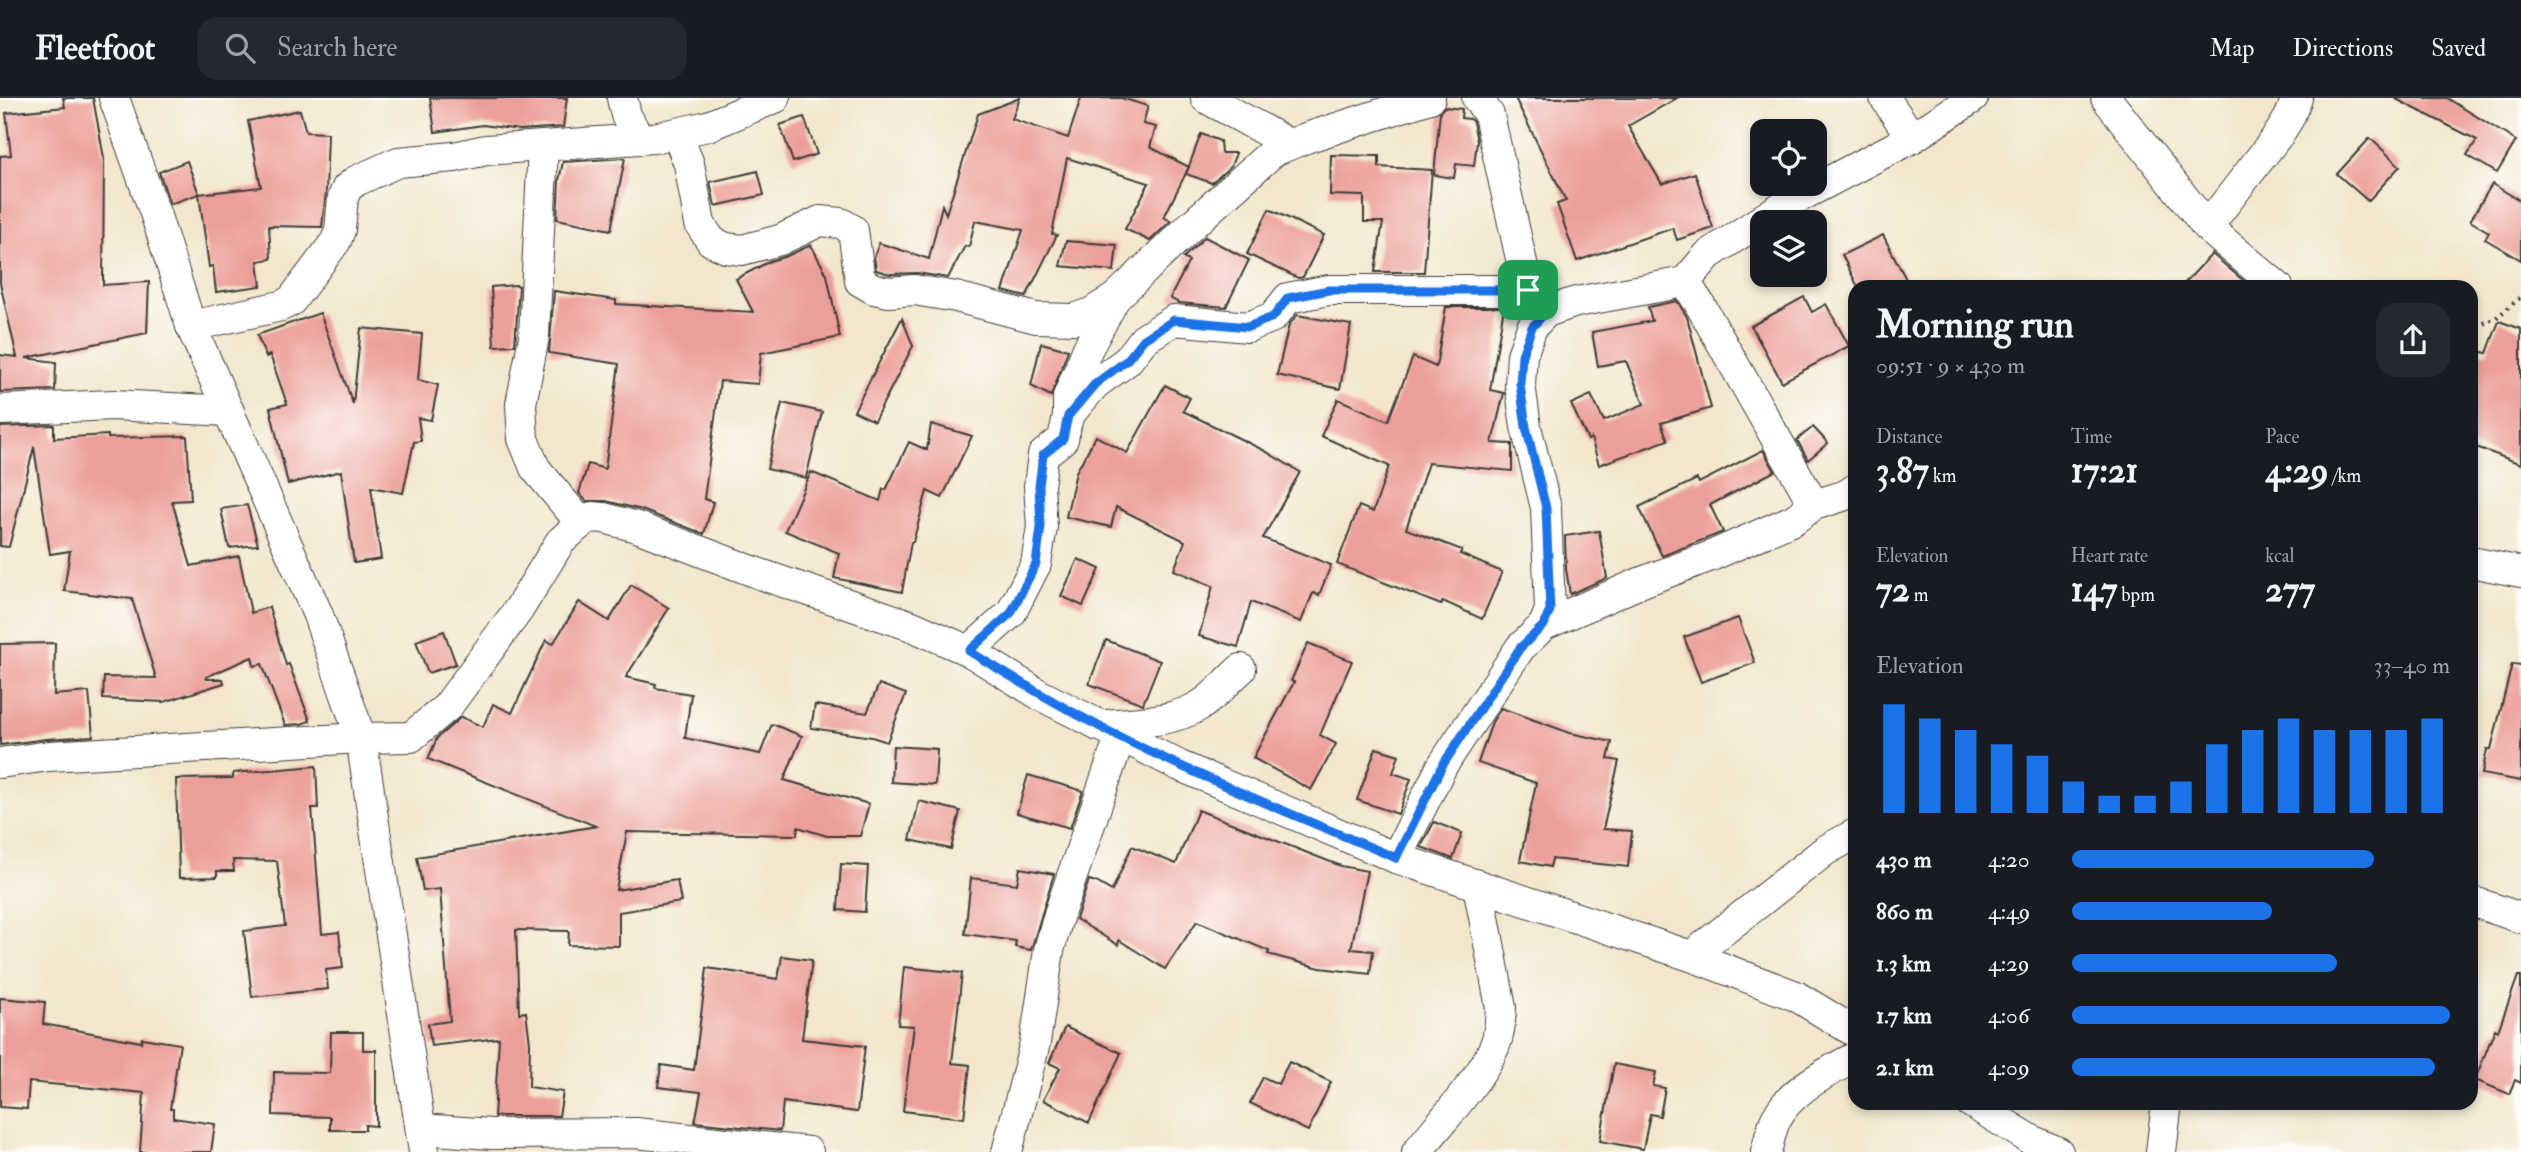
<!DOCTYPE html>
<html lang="en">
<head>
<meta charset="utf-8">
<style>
  :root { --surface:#171b24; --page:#242831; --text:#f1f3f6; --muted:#9ea1a6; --line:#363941; --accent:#1a73e8 }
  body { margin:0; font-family:"IM FELL Double Pica",serif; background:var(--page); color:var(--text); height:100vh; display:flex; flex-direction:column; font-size:26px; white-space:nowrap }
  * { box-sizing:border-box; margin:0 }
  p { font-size:23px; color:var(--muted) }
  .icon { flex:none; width:38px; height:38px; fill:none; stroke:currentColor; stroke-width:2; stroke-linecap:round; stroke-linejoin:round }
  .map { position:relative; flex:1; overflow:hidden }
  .sheet { position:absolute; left:1848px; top:182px; width:630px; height:830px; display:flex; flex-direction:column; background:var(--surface); border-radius:21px; box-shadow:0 4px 10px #0003 }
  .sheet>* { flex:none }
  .buttons { position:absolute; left:1750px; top:21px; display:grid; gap:14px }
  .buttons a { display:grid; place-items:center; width:77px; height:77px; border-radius:14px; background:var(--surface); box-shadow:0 4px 10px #0003; font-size:35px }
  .pin { position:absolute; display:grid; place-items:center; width:60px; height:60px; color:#fff; margin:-30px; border-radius:14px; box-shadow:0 4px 10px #0006 }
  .round { display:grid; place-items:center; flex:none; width:74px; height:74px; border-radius:21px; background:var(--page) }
  .headline { display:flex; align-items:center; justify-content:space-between; height:119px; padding:0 28px }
  h1 { font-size:38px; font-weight:700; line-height:52px }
  .figures { display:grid; grid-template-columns:repeat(3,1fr); gap:10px; height:119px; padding:7px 28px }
  .figures div { display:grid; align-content:center }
  .figures b { font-size:35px; font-weight:700 }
  .figures small { font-size:19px; font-weight:400 }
  .figures p { font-size:19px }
  .chart { height:196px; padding:14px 28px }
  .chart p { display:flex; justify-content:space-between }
  .chart svg { width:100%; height:126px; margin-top:7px; stroke:var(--accent); stroke-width:6 }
  ul { padding:0 28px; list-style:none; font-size:23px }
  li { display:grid; grid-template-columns:112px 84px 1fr; align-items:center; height:52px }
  li i { height:18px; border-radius:9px; background:var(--accent) }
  header { display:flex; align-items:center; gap:42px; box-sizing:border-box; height:98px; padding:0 35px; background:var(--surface); border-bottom:2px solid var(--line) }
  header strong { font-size:33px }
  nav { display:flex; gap:38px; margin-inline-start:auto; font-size:24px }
  .search { width:490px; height:63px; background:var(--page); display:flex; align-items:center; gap:18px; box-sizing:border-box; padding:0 24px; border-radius:21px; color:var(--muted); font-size:26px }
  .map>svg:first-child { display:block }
</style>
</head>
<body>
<header>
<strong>Fleetfoot</strong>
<div class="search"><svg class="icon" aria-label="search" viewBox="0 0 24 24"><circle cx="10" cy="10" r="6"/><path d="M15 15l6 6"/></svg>Search here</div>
<nav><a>Map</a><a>Directions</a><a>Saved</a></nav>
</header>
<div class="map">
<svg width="2521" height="1054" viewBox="0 0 2521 1054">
  <rect width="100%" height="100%" fill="#fdfcf7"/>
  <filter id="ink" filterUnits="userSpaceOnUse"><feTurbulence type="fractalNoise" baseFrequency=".0143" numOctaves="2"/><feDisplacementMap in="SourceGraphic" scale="14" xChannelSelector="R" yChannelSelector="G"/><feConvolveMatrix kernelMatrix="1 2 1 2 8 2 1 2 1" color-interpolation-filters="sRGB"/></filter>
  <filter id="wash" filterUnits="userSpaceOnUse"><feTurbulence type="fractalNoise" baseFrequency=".00686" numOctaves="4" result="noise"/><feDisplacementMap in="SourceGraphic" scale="28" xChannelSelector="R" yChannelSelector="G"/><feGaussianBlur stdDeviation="1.57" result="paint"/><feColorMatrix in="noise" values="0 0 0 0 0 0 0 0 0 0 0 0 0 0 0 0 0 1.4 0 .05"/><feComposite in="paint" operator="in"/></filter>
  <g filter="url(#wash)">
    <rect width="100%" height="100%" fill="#f2e6cc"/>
    <g id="blocks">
      <g fill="#ec9f9a">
        <path d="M 63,0 L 93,0 L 104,60 L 103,187 L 149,184 L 147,235 L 26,260 L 56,264 L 55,292 L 0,294 L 0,257 L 17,259 L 0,185 L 0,58 L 11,57 L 6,15 L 65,9 Z"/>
        <path d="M 430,0 L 567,0 L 563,29 L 520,32 L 483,27 L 435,34 Z"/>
        <path d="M 1020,0 L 1012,21 L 1068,40 L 1081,0 L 1121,0 L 1148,8 L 1143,26 L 1156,29 L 1150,49 L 1189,69 L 1164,119 L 1171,123 L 1150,143 L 1125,131 L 1149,85 L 1067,60 L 1052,136 L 1057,137 L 1026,199 L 1003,193 L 1023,132 L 975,123 L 969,149 L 965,148 L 948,180 L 917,175 L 890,176 L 876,172 L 874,159 L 879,145 L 929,161 L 942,107 L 946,116 L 978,16 Z"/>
        <path d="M 1515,0 L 1677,0 L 1628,28 L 1662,86 L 1695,75 L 1713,130 L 1677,142 L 1673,130 L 1577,163 L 1557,106 L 1566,103 Z"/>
        <path d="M 2394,0 L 2447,0 L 2516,43 L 2497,75 L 2467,57 L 2477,42 Z"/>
        <path d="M 1444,9 L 1462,11 L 1461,20 L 1470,21 L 1473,24 L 1477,43 L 1474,68 L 1456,66 L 1454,80 L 1434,77 L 1440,14 Z"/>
        <path d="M 300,12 L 306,34 L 328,35 L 326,94 L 322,129 L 269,128 L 271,161 L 258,163 L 261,188 L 216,194 L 213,168 L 209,169 L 199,96 L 261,89 L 248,23 Z"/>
        <path d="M 804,19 L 817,56 L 793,64 L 780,27 Z"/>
        <path d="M 1201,36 L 1220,43 L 1221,55 L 1236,55 L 1231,68 L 1212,85 L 1186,76 Z"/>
        <path d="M 2370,40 L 2400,68 L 2368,103 L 2337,76 Z"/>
        <path d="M 1331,57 L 1379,58 L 1379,69 L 1432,72 L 1424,174 L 1375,174 L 1383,124 L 1364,124 L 1364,98 L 1330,97 Z"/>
        <path d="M 625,60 L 611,132 L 557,121 L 559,82 L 563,64 Z"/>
        <path d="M 187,63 L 199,96 L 170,106 L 159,74 Z"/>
        <path d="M 758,73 L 764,97 L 715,108 L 710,84 Z"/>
        <path d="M 2492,86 L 2521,103 L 2521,162 L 2485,141 L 2489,134 L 2470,123 Z"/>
        <path d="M 1269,111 L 1324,137 L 1303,179 L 1298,180 L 1247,156 Z"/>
        <path d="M 1883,137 L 1910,189 L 1858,189 L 1842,157 Z"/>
        <path d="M 1205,139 L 1249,162 L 1226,209 L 1179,205 L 1170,200 L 1189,163 L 1183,160 Z"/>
        <path d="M 1066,143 L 1117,147 L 1114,173 L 1060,168 Z"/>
        <path d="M 811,147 L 827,177 L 840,239 L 761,255 L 758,286 L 720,283 L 704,401 L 713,404 L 704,436 L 642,412 L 606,403 L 586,403 L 579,395 L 588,366 L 605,371 L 619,266 L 549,255 L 554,193 L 616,202 L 616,206 L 753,214 L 736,181 L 770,163 L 787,158 Z"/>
        <path d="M 2212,156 L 2251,189 L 2181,189 Z"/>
        <path d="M 516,187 L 519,188 L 515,247 L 494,248 L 491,189 Z"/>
        <path d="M 1804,199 L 1812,214 L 1826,206 L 1849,248 L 1782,284 L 1751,228 Z"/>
        <path d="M 1677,203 L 1687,219 L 1711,310 L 1661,325 L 1668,342 L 1599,367 L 1591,340 L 1588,342 L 1571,306 L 1591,297 L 1604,323 L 1644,306 L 1626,263 L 1598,268 L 1592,234 L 1652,223 L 1648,209 Z"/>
        <path d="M 1446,209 L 1504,209 L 1490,292 L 1504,295 L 1492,345 L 1512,346 L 1512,373 L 1428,365 L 1406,431 L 1462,452 L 1460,456 L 1502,474 L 1482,521 L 1443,503 L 1441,507 L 1337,466 L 1359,408 L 1373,414 L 1389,368 L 1321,338 L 1338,301 L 1388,323 L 1413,259 L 1436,269 Z"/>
        <path d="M 320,215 L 353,306 L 361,230 L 422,236 L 418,282 L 438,287 L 431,322 L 418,320 L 421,343 L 414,344 L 403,395 L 371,389 L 381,461 L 354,465 L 341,373 L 288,386 L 270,310 L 287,306 L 270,257 L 266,259 L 257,237 Z"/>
        <path d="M 1297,217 L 1351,227 L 1340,291 L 1277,277 L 1289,227 Z"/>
        <path d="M 902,220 L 913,248 L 874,323 L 854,313 Z"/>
        <path d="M 2499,223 L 2521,231 L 2521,366 L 2471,347 L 2471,252 L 2487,255 Z"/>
        <path d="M 1041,245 L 1068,252 L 1051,298 L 1031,288 Z"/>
        <path d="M 1165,287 L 1190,300 L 1183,313 L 1265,353 L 1300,374 L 1263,440 L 1331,467 L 1319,497 L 1313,495 L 1301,524 L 1251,504 L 1238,549 L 1199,538 L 1213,488 L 1174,472 L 1185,443 L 1116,409 L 1111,429 L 1066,419 L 1076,374 L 1096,338 L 1127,355 Z"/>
        <path d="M 782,305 L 822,314 L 806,380 L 767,371 Z"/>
        <path d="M 931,326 L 972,338 L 942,400 L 927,393 L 913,444 L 911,444 L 902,494 L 834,480 L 839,455 L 785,433 L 811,374 L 880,403 L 883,391 L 886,392 L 909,344 L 927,352 Z"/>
        <path d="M 54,327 L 54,340 L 108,337 L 108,340 L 187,338 L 191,402 L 172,403 L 191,468 L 239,458 L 251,515 L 269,509 L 286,567 L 289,566 L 310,623 L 301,626 L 285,627 L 262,566 L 254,568 L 252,559 L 206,579 L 207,581 L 223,581 L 224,585 L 164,604 L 103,601 L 104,579 L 156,580 L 132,501 L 64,493 L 70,453 L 50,456 L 34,349 L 9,449 L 0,448 L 0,329 Z"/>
        <path d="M 1813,329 L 1828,345 L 1808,362 L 1797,342 Z"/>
        <path d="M 1763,352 L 1775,373 L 1710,407 L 1723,434 L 1662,458 L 1639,409 L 1697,381 L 1699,385 Z"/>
        <path d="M 247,407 L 258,447 L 229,450 L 221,411 Z"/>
        <path d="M 1599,433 L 1607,480 L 1570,496 L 1566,471 L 1565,438 Z"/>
        <path d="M 1078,461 L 1100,471 L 1083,508 L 1061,498 Z"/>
        <path d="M 631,487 L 669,510 L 626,579 L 656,586 L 655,590 L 691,596 L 685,640 L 760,656 L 772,626 L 802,638 L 784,682 L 869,706 L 860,738 L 827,738 L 798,729 L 797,737 L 627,734 L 616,792 L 677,782 L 681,804 L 619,814 L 619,848 L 568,847 L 569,833 L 516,832 L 519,915 L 526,914 L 530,945 L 529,989 L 563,994 L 559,1018 L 494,1018 L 499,940 L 431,948 L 428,926 L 450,923 L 440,791 L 423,793 L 417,759 L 596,728 L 428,661 L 437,640 L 461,619 L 483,629 L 493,606 L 512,615 L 546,542 L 553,546 L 579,504 L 609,523 Z"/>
        <path d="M 1738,520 L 1755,565 L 1701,584 L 1684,539 Z"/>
        <path d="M 444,533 L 456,566 L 428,575 L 416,543 Z"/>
        <path d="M 1106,542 L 1160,563 L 1143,606 L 1089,586 Z"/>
        <path d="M 55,545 L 54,597 L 89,594 L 93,638 L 47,641 L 0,647 L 0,546 Z"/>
        <path d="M 1308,545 L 1352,563 L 1320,637 L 1336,646 L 1311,692 L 1253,660 L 1294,584 L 1291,583 Z"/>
        <path d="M 2512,566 L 2521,567 L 2521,683 L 2482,676 L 2487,651 L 2491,651 Z"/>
        <path d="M 879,586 L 906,596 L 887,644 L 872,639 L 811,630 L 815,607 L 867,615 Z"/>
        <path d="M 1501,610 L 1570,635 L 1612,644 L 1608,661 L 1619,663 L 1603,731 L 1632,733 L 1628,769 L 1552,761 L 1550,769 L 1520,763 L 1536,685 L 1478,665 L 1492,624 Z"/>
        <path d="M 893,648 L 937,651 L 935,687 L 891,684 Z"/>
        <path d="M 1376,650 L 1399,657 L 1393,675 L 1411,681 L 1398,716 L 1357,702 Z"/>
        <path d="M 316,668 L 318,710 L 312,710 L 322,836 L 339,834 L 343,870 L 326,872 L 328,891 L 252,899 L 244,833 L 285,828 L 277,763 L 233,762 L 234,773 L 217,773 L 217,779 L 179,780 L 176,681 L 233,680 L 233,675 Z"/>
        <path d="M 1028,677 L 1083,693 L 1070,730 L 1017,715 Z"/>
        <path d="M 919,703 L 960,713 L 951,751 L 910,742 Z"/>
        <path d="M 1198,712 L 1341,768 L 1367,773 L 1351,851 L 1373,853 L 1370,876 L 1320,870 L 1268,856 L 1269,853 L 1197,823 L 1165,871 L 1119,842 L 1118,847 L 1076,821 L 1089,782 L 1096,784 L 1112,793 L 1132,748 L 1176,766 Z"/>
        <path d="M 1434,724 L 1462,735 L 1453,761 L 1421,749 Z"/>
        <path d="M 841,766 L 868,768 L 865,814 L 838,812 Z"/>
        <path d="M 1020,770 L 1054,776 L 1031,852 L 1015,849 L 1016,843 L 965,836 L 971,780 L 1017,786 Z"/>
        <path d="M 782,858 L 812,862 L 802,941 L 865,948 L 857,1014 L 783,1004 L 780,1033 L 695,1024 L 701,994 L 658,989 L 661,967 L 694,972 L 707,870 L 778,881 Z"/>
        <path d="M 904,869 L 962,875 L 952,965 L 970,967 L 964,1020 L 903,1013 L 914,928 L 898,927 Z"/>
        <path d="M 2518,878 L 2521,878 L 2521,985 L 2515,982 L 2509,996 L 2475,982 L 2495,931 L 2498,933 Z"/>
        <path d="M 0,900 L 45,904 L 43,926 L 141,944 L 142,940 L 180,946 L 170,1011 L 173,1011 L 173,1020 L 215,1026 L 211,1054 L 140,1054 L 144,995 L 29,984 L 27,1011 L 0,1009 Z"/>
        <path d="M 1065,929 L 1121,955 L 1089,1025 L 1043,1002 L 1060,970 L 1049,965 Z"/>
        <path d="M 331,934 L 363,934 L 363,952 L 376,952 L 376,1028 L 365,1027 L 365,1032 L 330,1032 L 330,1019 L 273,1017 L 274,974 L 330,975 Z"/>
        <path d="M 1289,964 L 1331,984 L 1308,1033 L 1250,1005 L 1263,979 L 1278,986 Z"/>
        <path d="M 1614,966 L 1656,974 L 1653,988 L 1665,990 L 1660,1018 L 1650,1016 L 1643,1051 L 1600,1043 Z"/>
      </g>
    </g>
  </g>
  <g filter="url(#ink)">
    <use href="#blocks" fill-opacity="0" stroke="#3c3a36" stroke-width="2"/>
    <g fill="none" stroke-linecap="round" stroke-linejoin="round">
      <defs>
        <g id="minor">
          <path d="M 114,0 L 156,118 L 191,228 L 318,517 L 361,640 L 424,1054"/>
          <path d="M 622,0 L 626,17 L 639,41"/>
          <path d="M 1206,0 L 1289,46"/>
          <path d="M 1477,0 L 1489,17 L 1528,192 L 1539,206"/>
          <path d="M 1885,0 L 1912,40"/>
          <path d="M 2106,0 L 2207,129 L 2278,189"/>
          <path d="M 677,36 L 689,66 L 700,126 L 711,143 L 726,150 L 742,152 L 780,142 L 820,123 L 841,125 L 853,132 L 860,183 L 874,191 L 889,194 L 914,192 L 956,199 L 1036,220 L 1074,221 L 1091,215 L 1115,200 L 1193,126 L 1274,53 L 1306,40 L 1430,0"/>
          <path d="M 543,48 L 534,239 L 521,306 L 523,341 L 535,370 L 581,425"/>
          <path d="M 2207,129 L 2279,36 L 2289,20 L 2297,0"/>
          <path d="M 1685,184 L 1699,205 L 1814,407"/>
          <path d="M 191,228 L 281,208 L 291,203 L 336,143 L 340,132 L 343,99 L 347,90 L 356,83 L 398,64 L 454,59 L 486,52 L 654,40 L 708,28 L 775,0"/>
          <path d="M 0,312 L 113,307 L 229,313"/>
          <path d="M 1068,318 L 1095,286 L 1127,263 L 1144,241 L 1174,222 L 1248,229 L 1273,219 L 1288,200 L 1329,192 L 1528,192"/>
          <path d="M 2471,464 L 2521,474"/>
          <path d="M 1544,527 L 1642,484 L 1711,458 L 1793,422 L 1814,407 L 1846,397 L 1855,391"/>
          <path d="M 969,553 L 1011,515 L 1036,466 L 1042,429 L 1039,388 L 1043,357 L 1063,341 L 1068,318 L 1068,299 L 1088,250 L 1115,200"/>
          <path d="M 1098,628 C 1132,623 1168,626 1199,608 C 1215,599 1227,583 1241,571"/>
          <path d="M 0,665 L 49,658 L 361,640 L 411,639 L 447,609 L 519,511 L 560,444 L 581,425 L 592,419 L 604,420 L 637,429 L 760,476 L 912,528 L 969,553 L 1040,597 L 1180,668 L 1396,760 L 1691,858 L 1796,898 L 1855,934"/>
          <path d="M 1396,760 L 1442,668 L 1520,550 L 1544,527 L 1550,512 L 1546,410 L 1526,329 L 1520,286 L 1522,257 L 1532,229 L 1546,214 L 1576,204 L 1685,184 L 1708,157 L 1784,107 L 1912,40 L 1973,0"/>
          <path d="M 2471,803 L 2521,820"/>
          <path d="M 1691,858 L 1826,752 L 1855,736"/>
          <path d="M 1970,1004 L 2033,1043 L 2058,1054"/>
          <path d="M 421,1031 L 492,1036 L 636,1035 L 808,1054"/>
          <path d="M 1007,1054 L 1035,945 L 1049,852 L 1059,816 L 1120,639"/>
          <path d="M 1417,1054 C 1440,1025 1482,980 1495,947 C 1500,935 1500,923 1501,910 L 1478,787"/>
          <path d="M 1766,1054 C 1769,1044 1771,1031 1776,1021 C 1791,991 1827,975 1855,959"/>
          <path d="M 2161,1054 L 2167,1004"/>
        </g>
      </defs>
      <use href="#minor" stroke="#3c3a36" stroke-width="32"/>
      <path stroke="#3c3a36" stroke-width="4.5" stroke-dasharray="2 5" stroke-linecap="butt" d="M 2471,231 L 2496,220 L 2521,199"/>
      <use href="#minor" stroke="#fff" stroke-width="30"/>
    </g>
  </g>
  <g fill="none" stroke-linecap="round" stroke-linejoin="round" filter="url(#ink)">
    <defs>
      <path id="route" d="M 1329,192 L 1528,192 L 1546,214 L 1532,229 L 1522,257 L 1520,286 L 1526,329 L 1546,410 L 1550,512 L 1544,527 L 1520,550 L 1442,668 L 1396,760 C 1304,721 1211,684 1122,640 C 1069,614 1019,584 969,553 L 1011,515 L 1036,466 L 1041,429 L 1039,388 L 1043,357 L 1063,341 L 1068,318 L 1095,286 L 1127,262 L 1144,241 L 1174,222 L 1248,229 L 1273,219 L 1288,200 Z"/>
    </defs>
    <use href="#route" stroke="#fff" stroke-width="14"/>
    <use href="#route" stroke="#1a73e8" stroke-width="9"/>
  </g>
</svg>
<div class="buttons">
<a><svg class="icon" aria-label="locate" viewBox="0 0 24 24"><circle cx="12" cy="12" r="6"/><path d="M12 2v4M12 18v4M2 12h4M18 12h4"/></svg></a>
<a><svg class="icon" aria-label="layers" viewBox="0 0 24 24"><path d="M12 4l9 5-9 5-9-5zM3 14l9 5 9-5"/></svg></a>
</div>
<div class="pin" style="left:1528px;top:192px;background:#1e9e55"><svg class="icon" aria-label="arrive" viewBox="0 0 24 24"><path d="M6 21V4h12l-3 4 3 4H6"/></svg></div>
<section class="sheet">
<div class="headline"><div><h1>Morning run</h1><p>09:51 · 9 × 430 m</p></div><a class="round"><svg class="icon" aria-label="share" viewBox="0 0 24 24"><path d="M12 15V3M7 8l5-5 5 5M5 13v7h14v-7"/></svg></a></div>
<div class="figures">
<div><p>Distance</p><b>3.87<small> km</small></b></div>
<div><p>Time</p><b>17:21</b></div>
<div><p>Pace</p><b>4:29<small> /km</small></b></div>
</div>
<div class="figures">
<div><p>Elevation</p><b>72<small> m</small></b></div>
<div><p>Heart rate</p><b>147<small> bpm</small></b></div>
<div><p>kcal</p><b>277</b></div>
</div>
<div class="chart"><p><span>Elevation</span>33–40 m</p>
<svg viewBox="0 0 160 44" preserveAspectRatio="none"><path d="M5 44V6M15 44V11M25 44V15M35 44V20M45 44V24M55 44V33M65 44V38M75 44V38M85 44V33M95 44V20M105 44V15M115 44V11M125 44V15M135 44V15M145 44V15M155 44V11"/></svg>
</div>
<ul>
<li><b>430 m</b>4:20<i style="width:80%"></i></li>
<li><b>860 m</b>4:49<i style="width:53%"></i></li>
<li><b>1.3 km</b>4:29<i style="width:70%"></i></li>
<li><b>1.7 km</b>4:06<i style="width:100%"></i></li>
<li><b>2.1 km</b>4:09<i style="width:96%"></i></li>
</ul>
</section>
</div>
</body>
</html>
